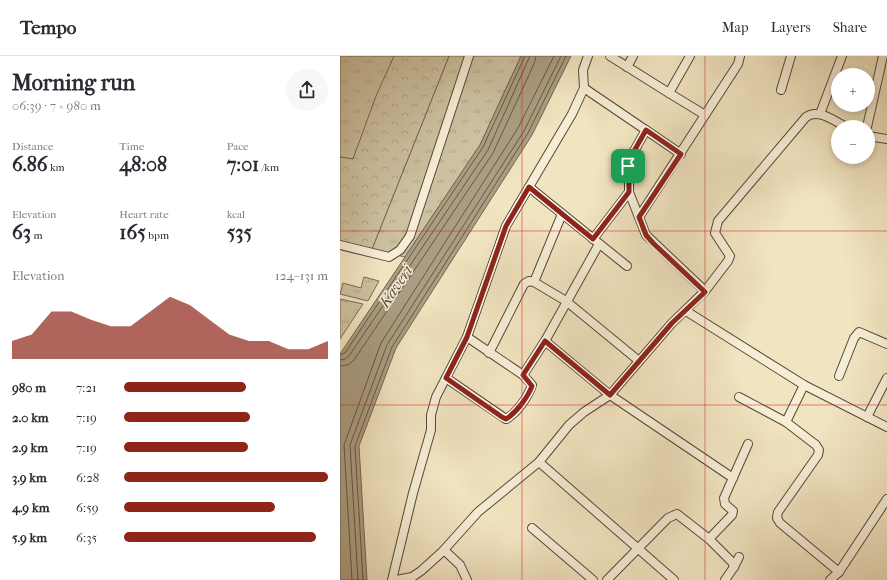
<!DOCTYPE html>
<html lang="en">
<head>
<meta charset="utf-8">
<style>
  :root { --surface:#fff; --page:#f7f7f7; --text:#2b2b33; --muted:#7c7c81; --line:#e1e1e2; --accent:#8f2418 }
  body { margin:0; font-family:"IM FELL French Canon",serif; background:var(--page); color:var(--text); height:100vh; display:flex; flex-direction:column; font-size:15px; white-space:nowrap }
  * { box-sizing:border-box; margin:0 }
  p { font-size:13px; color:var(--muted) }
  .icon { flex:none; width:22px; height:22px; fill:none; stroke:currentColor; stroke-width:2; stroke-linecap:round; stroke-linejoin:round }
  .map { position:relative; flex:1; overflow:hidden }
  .side { display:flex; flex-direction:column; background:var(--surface); width:340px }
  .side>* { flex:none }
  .controls { position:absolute; left:491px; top:12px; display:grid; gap:8px }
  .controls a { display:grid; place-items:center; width:44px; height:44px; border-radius:50%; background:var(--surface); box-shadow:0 2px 6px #0003; font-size:20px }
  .pin { position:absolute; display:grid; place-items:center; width:34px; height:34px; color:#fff; margin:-17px; border-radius:8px; box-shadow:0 2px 6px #0006 }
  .round { display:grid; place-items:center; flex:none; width:42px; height:42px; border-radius:21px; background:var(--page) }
  .headline { display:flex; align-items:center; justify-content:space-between; height:68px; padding:0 12px }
  h1 { font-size:22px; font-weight:800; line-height:30px }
  .stats { display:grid; grid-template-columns:repeat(3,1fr); gap:6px; height:68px; padding:4px 12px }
  .stats div { display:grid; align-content:center }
  .stats b { font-size:20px; font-weight:800 }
  .stats small { font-size:11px; font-weight:400 }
  .stats p { font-size:11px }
  .chart { height:112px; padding:8px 12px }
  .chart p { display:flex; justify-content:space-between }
  .chart svg { width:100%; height:72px; margin-top:4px; fill:var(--accent); opacity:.7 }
  ul { padding:0 12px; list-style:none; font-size:13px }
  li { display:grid; grid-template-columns:64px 48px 1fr; align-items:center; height:30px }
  li i { height:10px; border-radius:5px; background:var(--accent) }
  header { display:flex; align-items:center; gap:24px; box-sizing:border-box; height:56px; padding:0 20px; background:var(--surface); border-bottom:1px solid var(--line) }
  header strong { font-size:19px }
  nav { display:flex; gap:22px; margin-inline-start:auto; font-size:14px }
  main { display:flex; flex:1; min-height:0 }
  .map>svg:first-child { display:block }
</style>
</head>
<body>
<header>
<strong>Tempo</strong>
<nav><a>Map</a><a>Layers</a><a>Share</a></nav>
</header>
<main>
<section class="side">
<div class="headline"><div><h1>Morning run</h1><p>06:39 · 7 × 980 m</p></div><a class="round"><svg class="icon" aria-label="share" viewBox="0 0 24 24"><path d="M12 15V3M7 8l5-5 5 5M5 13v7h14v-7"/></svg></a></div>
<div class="stats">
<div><p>Distance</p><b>6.86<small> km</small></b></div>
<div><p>Time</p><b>48:08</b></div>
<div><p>Pace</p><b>7:01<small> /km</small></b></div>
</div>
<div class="stats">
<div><p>Elevation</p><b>63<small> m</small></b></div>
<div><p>Heart rate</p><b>165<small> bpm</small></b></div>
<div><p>kcal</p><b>535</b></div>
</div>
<div class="chart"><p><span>Elevation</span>124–131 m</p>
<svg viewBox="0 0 160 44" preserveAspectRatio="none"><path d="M0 44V33L10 29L20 15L30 15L40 20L50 24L60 24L70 15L80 6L90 11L100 20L110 29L120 33L130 33L140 38L150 38L160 33V44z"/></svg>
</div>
<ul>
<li><b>980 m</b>7:21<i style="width:60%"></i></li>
<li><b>2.0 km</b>7:19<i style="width:62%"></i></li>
<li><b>2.9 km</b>7:19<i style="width:61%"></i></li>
<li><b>3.9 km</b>6:28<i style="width:100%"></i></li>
<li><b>4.9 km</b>6:59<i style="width:74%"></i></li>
<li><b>5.9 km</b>6:35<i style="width:94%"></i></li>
</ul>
</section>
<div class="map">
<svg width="547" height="524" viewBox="0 0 547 524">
  <defs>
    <pattern id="grass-tufts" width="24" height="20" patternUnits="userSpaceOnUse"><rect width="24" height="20" fill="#cdc1a1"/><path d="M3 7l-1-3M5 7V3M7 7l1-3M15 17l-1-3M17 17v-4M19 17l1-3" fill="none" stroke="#b0a589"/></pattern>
    <pattern id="forest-crowns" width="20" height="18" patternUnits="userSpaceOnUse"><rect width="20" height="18" fill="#cdc1a1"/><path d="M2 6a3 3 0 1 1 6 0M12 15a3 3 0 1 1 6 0" fill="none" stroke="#b0a589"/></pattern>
  </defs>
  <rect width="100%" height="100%" fill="#f1e4c0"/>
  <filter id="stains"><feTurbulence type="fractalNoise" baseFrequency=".005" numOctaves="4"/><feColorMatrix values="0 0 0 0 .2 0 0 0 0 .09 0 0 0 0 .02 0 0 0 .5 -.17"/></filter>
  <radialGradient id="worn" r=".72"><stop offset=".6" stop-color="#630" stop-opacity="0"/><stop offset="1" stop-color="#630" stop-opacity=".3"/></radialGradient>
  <g fill="url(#grass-tufts)" stroke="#766a54">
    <path d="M 0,0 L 56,0 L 13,103 L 0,101 Z"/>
    <path d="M 109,0 L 181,0 L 140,89 L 65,201 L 32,193 Z"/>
    <path d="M 24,221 L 39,225 L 28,245 L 0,238 L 3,227 L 21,232 Z"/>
    <path d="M 0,243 L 23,248 L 0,283 Z"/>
  </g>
  <path fill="url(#forest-crowns)" stroke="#766a54" d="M 54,0 L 109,0 L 32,193 L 0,186 L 0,101 L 13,103 L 36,40 Z"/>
  <path fill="#aa9d81" stroke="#736651" d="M 181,0 L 231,0 L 192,79 L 56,292 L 19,390 L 27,524 L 0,524 L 0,298 L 140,89 Z"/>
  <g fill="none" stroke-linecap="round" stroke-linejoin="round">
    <g stroke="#655844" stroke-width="1">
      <path d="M 0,299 L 5,297 L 143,91 L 185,0"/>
      <path d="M 0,304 L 5,303 L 9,300 L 148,94 L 190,0"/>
      <path d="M 0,310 L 8,309 L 14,304 L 153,97 L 194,8 L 196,0"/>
      <path d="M 12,524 L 4,389 L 41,287 L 178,72 L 214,0"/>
      <path d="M 18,524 L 10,389 L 47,289 L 184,75 L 221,0"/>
      <path d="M 23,524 L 15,390 L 52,291 L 188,77 L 226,0"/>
    </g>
    <defs>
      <g id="minor">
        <path d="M 270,0 L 329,37"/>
        <path d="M 350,0 L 329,37 L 365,59"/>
        <path d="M 287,11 L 293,0"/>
        <path d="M 244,32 L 341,98"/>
        <path d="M 441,34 L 451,0"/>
        <path d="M 480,58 L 502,0"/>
        <path d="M 527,71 L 543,0"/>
        <path d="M 306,74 L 289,104 L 289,136 L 306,179 L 365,235"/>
        <path d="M 528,80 L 547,83"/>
        <path d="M 189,131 L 287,210"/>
        <path d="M 299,161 L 398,8 L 400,0"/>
        <path d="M 253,183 L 289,136"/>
        <path d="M 0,189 L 49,201 L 60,194 L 70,180 L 129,0"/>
        <path d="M 194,226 L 222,158"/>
        <path d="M 346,255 L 464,329 L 547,371"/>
        <path d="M 205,285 L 270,339 L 393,422"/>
        <path d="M 149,297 L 184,228 L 189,225 L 194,226 L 226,245 L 299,305"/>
        <path d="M 183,319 L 205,285 L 259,188"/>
        <path d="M 499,320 L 514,282 L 519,276 L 547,288"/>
        <path d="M 106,322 L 166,363 C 177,357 188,341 192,329 L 183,319 L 127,281"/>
        <path d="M 399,341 L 446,366 L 476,389 L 479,394 L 478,399 L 438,456 L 437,462 L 440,467 L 499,516"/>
        <path d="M 527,361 L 547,322"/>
        <path d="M 446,366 L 464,329"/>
        <path d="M 192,472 L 253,524"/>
        <path d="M 369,483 L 392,459 L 393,455 L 385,448 L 384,442 L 408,388"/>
        <path d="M 104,494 L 120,509 L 127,524"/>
        <path d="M 394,511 L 399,501"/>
        <path d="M 52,524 L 73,437 L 91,374 L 91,359 L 96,341 L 127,281 L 166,170 L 232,58 L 244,32 L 243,14 L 248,0"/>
        <path d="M 56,524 L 72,521 L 81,515 L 102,496 L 138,456 L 199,406"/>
        <path d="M 267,524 L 328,462 L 337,458 L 369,483 L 392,506 L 394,511 L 385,524"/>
        <path d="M 334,524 L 199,406 L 229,369 L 244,356 L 270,339 L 332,267 L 365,235 L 388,205 L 390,200 L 375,177 L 378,165 L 466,61 C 478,52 495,65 506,71"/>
        <path d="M 490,524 L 499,516 L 547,443"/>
      </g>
    </defs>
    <use href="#minor" stroke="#544836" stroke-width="10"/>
    <use href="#minor" stroke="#f6edd6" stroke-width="8"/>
  </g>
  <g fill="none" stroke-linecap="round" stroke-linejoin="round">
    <defs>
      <path id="route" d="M 306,74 L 341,98 L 299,161 L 306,179 L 313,187 L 365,236 L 332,267 L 270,339 L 205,285 L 183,319 L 192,330 C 188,341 176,357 166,363 L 162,361 L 106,322 L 127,281 L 166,170 L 189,131 L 253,183 L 289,136 L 289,104 Z"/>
    </defs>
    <use href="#route" stroke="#fff" stroke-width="8"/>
    <use href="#route" stroke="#8f2418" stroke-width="5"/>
  </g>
  <path fill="none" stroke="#d62828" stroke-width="1" stroke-opacity="0.55" d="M 182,0 L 182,524M 365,0 L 365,524M 0,175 L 547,175M 0,349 L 547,349"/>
  <g text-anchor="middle" stroke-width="3" stroke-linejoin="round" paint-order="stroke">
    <g font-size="16" font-style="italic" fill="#5e523e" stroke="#f6edd6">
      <text transform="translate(55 230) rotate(-56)" y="6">Kaveri</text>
    </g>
  </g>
  <rect width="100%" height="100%" filter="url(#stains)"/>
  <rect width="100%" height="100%" fill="url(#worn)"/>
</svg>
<div class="controls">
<a>+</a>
<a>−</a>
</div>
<div class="pin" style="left:288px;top:110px;background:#1e9e55"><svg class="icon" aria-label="arrive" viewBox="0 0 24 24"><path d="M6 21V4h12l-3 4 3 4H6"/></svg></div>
</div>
</main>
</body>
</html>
